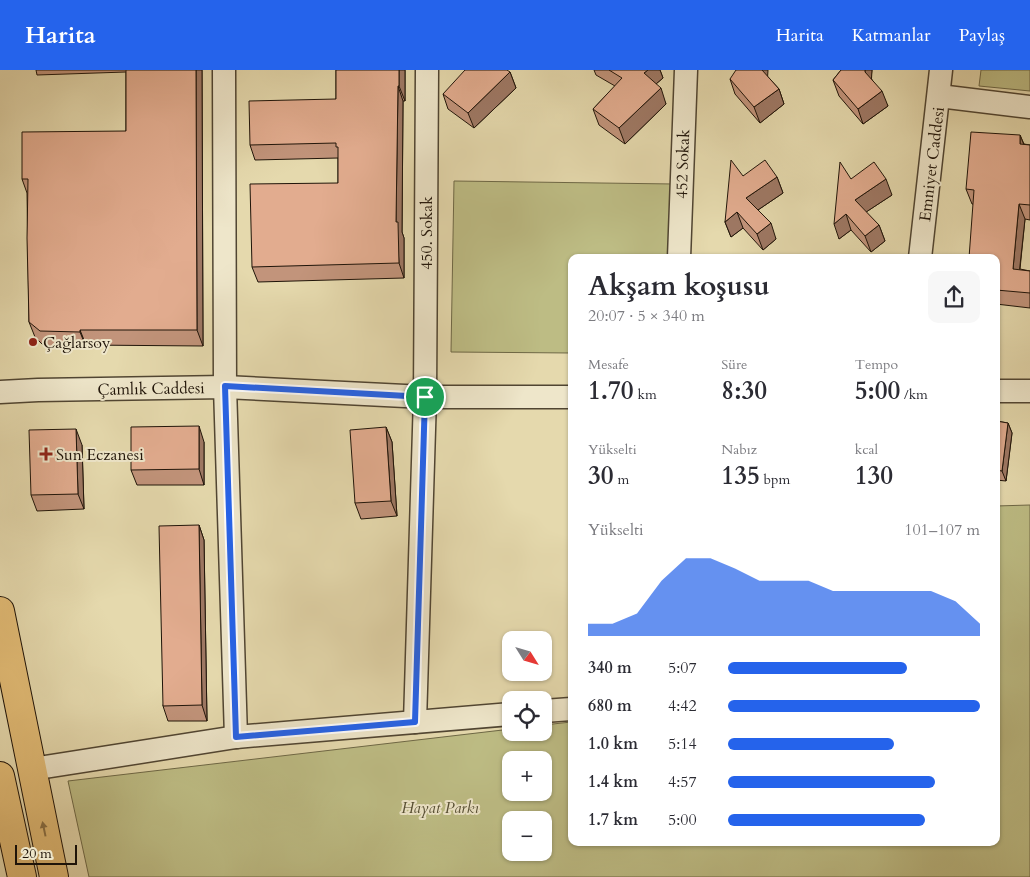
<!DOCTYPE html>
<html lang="tr">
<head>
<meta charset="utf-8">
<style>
  :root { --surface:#fff; --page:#f7f7f7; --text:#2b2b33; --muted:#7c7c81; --accent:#2563eb }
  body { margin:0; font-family:Cardo,serif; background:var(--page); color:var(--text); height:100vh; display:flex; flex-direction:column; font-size:19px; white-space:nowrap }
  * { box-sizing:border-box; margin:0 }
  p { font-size:16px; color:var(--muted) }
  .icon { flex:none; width:28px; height:28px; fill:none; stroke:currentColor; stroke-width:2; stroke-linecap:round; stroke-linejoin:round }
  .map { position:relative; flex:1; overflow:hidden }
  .drawer { position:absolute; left:568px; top:184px; width:432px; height:592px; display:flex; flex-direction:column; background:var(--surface); border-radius:10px; box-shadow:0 1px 4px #0004 }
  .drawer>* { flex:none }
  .needle { width:32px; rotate:127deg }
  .tools { position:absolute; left:502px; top:561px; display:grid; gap:10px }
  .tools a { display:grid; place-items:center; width:50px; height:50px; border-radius:10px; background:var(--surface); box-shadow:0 1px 4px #0004; font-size:25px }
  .scale { position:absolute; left:15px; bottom:12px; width:62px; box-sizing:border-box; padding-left:5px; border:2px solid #1f1409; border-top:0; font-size:14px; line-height:18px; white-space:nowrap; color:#1f1409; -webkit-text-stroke:4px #eee6ca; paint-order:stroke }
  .pin { position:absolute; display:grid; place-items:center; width:42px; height:42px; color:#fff; margin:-21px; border:2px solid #fff; border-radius:50%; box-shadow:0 1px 5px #0007 }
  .round { display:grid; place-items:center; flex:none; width:52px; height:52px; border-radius:10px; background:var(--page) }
  .headline { display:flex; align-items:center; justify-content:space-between; height:85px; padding:0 20px }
  h1 { font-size:28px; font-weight:700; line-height:38px }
  .figures { display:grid; grid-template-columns:repeat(3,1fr); gap:8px; height:85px; padding:5px 20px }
  .figures div { display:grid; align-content:center }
  .figures b { font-size:25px; font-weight:700 }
  .figures small { font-size:14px; font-weight:400 }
  .figures p { font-size:14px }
  .chart { height:140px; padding:10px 20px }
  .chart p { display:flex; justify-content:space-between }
  .chart svg { width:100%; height:90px; margin-top:5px; fill:var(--accent); opacity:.7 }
  ul { padding:0 20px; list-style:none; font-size:16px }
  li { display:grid; grid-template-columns:80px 60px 1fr; align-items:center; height:38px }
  li i { height:12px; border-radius:6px; background:var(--accent) }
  header { display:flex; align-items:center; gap:30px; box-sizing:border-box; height:70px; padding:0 25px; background:var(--accent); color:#fff }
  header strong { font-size:24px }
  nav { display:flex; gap:28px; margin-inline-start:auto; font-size:18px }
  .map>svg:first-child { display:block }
</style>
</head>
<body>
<header>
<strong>Harita</strong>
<nav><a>Harita</a><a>Katmanlar</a><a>Paylaş</a></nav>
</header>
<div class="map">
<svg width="1030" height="807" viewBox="0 0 1030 807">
  <rect width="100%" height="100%" fill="#e5d9ad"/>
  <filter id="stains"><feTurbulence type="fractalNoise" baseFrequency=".004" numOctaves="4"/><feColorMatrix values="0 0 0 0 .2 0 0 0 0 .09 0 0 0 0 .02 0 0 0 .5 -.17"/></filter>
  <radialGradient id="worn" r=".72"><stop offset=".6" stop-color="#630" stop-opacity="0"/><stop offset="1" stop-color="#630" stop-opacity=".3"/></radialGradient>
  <g fill="#bdbc84" stroke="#6e6846" fill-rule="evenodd">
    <path d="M 981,0 L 1030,0 L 1030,21 L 979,16 Z"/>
    <path d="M 454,111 L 674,114 L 673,187 L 571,188 L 571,283 L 451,282 Z"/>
    <path d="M 1030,435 L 1030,807 L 89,807 L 68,711 L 511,659 L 511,662 L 544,662 L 544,655 L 571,652 L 571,772 L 996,772 L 996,436 ZM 511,690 L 544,690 L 544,722 L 511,722 ZM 511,750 L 544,750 L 544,782 L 511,782 Z"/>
  </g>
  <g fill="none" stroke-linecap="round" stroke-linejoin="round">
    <defs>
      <g id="minor">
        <path d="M 224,0 L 225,317 L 236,667"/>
        <path d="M 939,26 L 1030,37"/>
        <path d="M 679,188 L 686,0"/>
        <path d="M 920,188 L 941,0"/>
        <path d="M 996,321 L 1030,321"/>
        <path d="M 0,322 L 38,320 L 225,317 L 425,327 L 571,327"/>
        <path d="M 544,641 L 571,639"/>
        <path d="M 415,652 L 425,327 L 427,0"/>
        <path d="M 32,699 L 236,667 L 511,644"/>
      </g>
      <g id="major">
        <path d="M 0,541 L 54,807"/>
        <path d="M 0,706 L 22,807"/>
      </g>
    </defs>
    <use href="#minor" stroke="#504532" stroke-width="25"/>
    <use href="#major" stroke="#1f1409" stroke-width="30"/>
    <use href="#minor" stroke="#eee6ca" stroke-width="22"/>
    <use href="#major" stroke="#e2bc76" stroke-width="28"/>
  </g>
  <g fill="#c2947b" stroke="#1f1409">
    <path d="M 36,0 L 202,0 L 203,276 L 86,275 L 86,277 L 45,277 L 35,267 L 29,252 L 27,123 L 22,109 L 126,61 L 126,2 L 37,5 Z"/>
    <path d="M 336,0 L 405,0 L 405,31 L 403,31 L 402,162 L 404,168 L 404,208 L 258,212 L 252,197 L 338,113 L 338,88 L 255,90 L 250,75 L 336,29 Z"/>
    <path d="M 594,0 L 660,0 L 663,8 L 656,14 L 666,34 L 625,74 L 599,55 L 593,39 L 615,16 L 596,5 Z"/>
    <path d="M 841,0 L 872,0 L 871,8 L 888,36 L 863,54 L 839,26 L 833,10 Z"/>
    <path d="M 510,2 L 516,18 L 474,58 L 448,39 L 443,24 Z"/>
    <path d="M 768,7 L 779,19 L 784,34 L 760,53 L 735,24 L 730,9 Z"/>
    <path d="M 1020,65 L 1024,74 L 1030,75 L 1030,150 L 1025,149 L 1020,199 L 1030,201 L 1030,238 L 996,234 L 996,188 L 973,134 L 972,134 L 966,119 Z"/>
    <path d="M 743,106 L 777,107 L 783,123 L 758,140 L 776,169 L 763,180 L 743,158 L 731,167 L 725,152 Z"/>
    <path d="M 851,109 L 892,125 L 866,142 L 879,155 L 885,171 L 871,182 L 851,160 L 839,169 Z"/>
    <path d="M 996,351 L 1008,353 L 1012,363 L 1006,411 L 996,410 Z"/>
    <path d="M 386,357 L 392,372 L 397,446 L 361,449 L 355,433 Z"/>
    <path d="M 204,372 L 204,415 L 137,415 L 131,400 Z"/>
    <path d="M 82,375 L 84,439 L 37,441 L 31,425 Z"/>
    <path d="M 199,455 L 204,470 L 207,651 L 168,651 L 163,636 Z"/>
  </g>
  <g fill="#9e7864" stroke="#1f1409">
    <path d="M 196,0 L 202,0 L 203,276 L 197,260 Z"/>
    <path d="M 399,0 L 405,0 L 405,31 L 399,16 Z"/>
    <path d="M 648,0 L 660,0 L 663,8 L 650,19 L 644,3 Z"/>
    <path d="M 762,0 L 768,0 L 767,16 Z"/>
    <path d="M 865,0 L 872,0 L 871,17 L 865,2 Z"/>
    <path d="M 510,2 L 516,18 L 474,58 L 468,43 Z"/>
    <path d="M 398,16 L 403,31 L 402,162 L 404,168 L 404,208 L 399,193 L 396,152 Z"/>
    <path d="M 661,18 L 666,34 L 625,74 L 619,58 Z"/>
    <path d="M 779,19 L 784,34 L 760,53 L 754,37 Z"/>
    <path d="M 882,21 L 888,36 L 863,54 L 858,39 Z"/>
    <path d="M 1020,65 L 1026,80 L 1020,74 Z"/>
    <path d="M 777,107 L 783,123 L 752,144 L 746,128 Z"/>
    <path d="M 886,109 L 892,125 L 860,146 L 855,130 Z"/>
    <path d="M 1019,134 L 1025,149 L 1018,214 L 1013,199 Z"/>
    <path d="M 737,142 L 743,158 L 731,167 L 725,152 Z"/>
    <path d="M 846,144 L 851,160 L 839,169 L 834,154 Z"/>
    <path d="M 771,153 L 776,169 L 763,180 L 757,164 Z"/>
    <path d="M 879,155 L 885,171 L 871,182 L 865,166 Z"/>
    <path d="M 80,260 L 86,275 L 86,277 L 80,262 Z"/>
    <path d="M 1008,353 L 1012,363 L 1006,411 L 1002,401 Z"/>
    <path d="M 199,356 L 204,372 L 204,415 L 199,399 Z"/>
    <path d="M 386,357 L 392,372 L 397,446 L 391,431 Z"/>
    <path d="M 76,359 L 82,375 L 84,439 L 78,424 Z"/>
    <path d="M 199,455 L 204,470 L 207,651 L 202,635 Z"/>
  </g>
  <g fill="#e2ac8f" stroke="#1f1409">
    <path d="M 126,0 L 196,0 L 197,260 L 80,260 L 80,262 L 40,261 L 29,252 L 27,168 L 28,109 L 22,109 L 22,62 L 126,61 Z"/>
    <path d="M 336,0 L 399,0 L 399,16 L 398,16 L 396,152 L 398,152 L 399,193 L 252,197 L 250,114 L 338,113 L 338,77 L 336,77 L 336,73 L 250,75 L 249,31 L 336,29 Z"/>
    <path d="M 465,0 L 507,0 L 510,2 L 468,43 L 443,24 Z"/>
    <path d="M 609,0 L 648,0 L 644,3 L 661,18 L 619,58 L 593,39 L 622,8 Z"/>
    <path d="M 736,0 L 762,0 L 779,19 L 754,37 L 730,9 Z"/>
    <path d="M 841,0 L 865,0 L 865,2 L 882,21 L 858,39 L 833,10 Z"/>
    <path d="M 971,62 L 1020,65 L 1020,74 L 1030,75 L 1030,135 L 1019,134 L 1013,199 L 1030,201 L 1030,223 L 996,220 L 996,188 L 969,188 L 974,120 L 966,119 Z"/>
    <path d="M 731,90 L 743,106 L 765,90 L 777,107 L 746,128 L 771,153 L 757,164 L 737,142 L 725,152 Z"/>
    <path d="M 840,92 L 851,109 L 874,92 L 886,109 L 855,130 L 879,155 L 865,166 L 846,144 L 834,154 Z"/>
    <path d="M 996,351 L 1008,353 L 1002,401 L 996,400 Z"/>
    <path d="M 199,356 L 199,399 L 131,400 L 131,357 Z"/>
    <path d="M 386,357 L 391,431 L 355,433 L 350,360 Z"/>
    <path d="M 76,359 L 78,424 L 31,425 L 29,360 Z"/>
    <path d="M 199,455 L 202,635 L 163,636 L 159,456 Z"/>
  </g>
  <defs><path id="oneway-solid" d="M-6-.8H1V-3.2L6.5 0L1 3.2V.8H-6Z" transform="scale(1.25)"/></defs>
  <use fill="#8a7045" href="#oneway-solid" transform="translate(44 759) rotate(-102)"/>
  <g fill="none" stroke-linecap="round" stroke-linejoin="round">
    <defs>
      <path id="route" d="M 225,316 L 425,327 L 415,652 L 236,667 Z"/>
    </defs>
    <use href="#route" stroke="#fff" stroke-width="10"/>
    <use href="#route" stroke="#2563eb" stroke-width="6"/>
  </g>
  <g fill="#8f2418" stroke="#eee6ca" stroke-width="2">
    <circle cx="33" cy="272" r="5"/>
    <path d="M43.5 376.5h5v5h5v5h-5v5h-5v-5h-5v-5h5z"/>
  </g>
  <g text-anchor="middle" stroke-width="4" stroke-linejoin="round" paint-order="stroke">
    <g font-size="16" fill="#1f1409" stroke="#eee6ca">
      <text transform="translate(682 94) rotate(-88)" y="6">452 Sokak</text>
      <text transform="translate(931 94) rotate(-83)" y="6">Emniyet Caddesi</text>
      <text transform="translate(426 163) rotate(-90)" y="6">450. Sokak</text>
      <text transform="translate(151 318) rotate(-1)" y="6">Çamlık Caddesi</text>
    </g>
    <g font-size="16" fill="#1f1409" stroke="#eee6ca" text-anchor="start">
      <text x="43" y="278">Çağlarsoy</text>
      <text x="56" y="390">Sun Eczanesi</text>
    </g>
    <g font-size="16" font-style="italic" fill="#564f34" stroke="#eee6ca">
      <text x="440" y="743">Hayat Parkı</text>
    </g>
  </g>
  <rect width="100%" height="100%" filter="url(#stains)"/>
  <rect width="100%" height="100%" fill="url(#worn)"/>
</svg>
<div class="tools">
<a><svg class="needle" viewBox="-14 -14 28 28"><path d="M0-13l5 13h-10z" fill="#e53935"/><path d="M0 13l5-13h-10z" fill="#7c7c81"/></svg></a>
<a><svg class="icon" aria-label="locate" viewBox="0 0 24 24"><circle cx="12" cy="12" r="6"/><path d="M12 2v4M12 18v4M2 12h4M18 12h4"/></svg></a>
<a>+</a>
<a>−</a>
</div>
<div class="scale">20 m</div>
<div class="pin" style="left:425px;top:327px;background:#1e9e55"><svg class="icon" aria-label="arrive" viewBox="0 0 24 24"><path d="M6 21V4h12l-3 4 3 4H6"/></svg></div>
<section class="drawer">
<div class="headline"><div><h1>Akşam koşusu</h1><p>20:07 · 5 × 340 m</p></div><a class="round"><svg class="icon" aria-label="share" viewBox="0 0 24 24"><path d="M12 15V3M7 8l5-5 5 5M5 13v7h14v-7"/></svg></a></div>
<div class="figures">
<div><p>Mesafe</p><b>1.70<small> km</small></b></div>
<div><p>Süre</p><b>8:30</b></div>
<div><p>Tempo</p><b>5:00<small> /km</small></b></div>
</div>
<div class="figures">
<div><p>Yükselti</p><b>30<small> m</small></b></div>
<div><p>Nabız</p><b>135<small> bpm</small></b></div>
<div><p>kcal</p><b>130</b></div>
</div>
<div class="chart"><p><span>Yükselti</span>101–107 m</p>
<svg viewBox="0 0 160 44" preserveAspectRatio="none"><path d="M0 44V38L10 38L20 33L30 17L40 6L50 6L60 11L70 17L80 17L90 17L100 22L110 22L120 22L130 22L140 22L150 27L160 38V44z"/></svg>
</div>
<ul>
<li><b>340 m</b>5:07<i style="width:71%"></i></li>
<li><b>680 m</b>4:42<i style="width:100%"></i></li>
<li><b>1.0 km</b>5:14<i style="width:66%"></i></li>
<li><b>1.4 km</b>4:57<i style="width:82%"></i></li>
<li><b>1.7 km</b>5:00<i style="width:78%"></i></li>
</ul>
</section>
</div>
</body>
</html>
